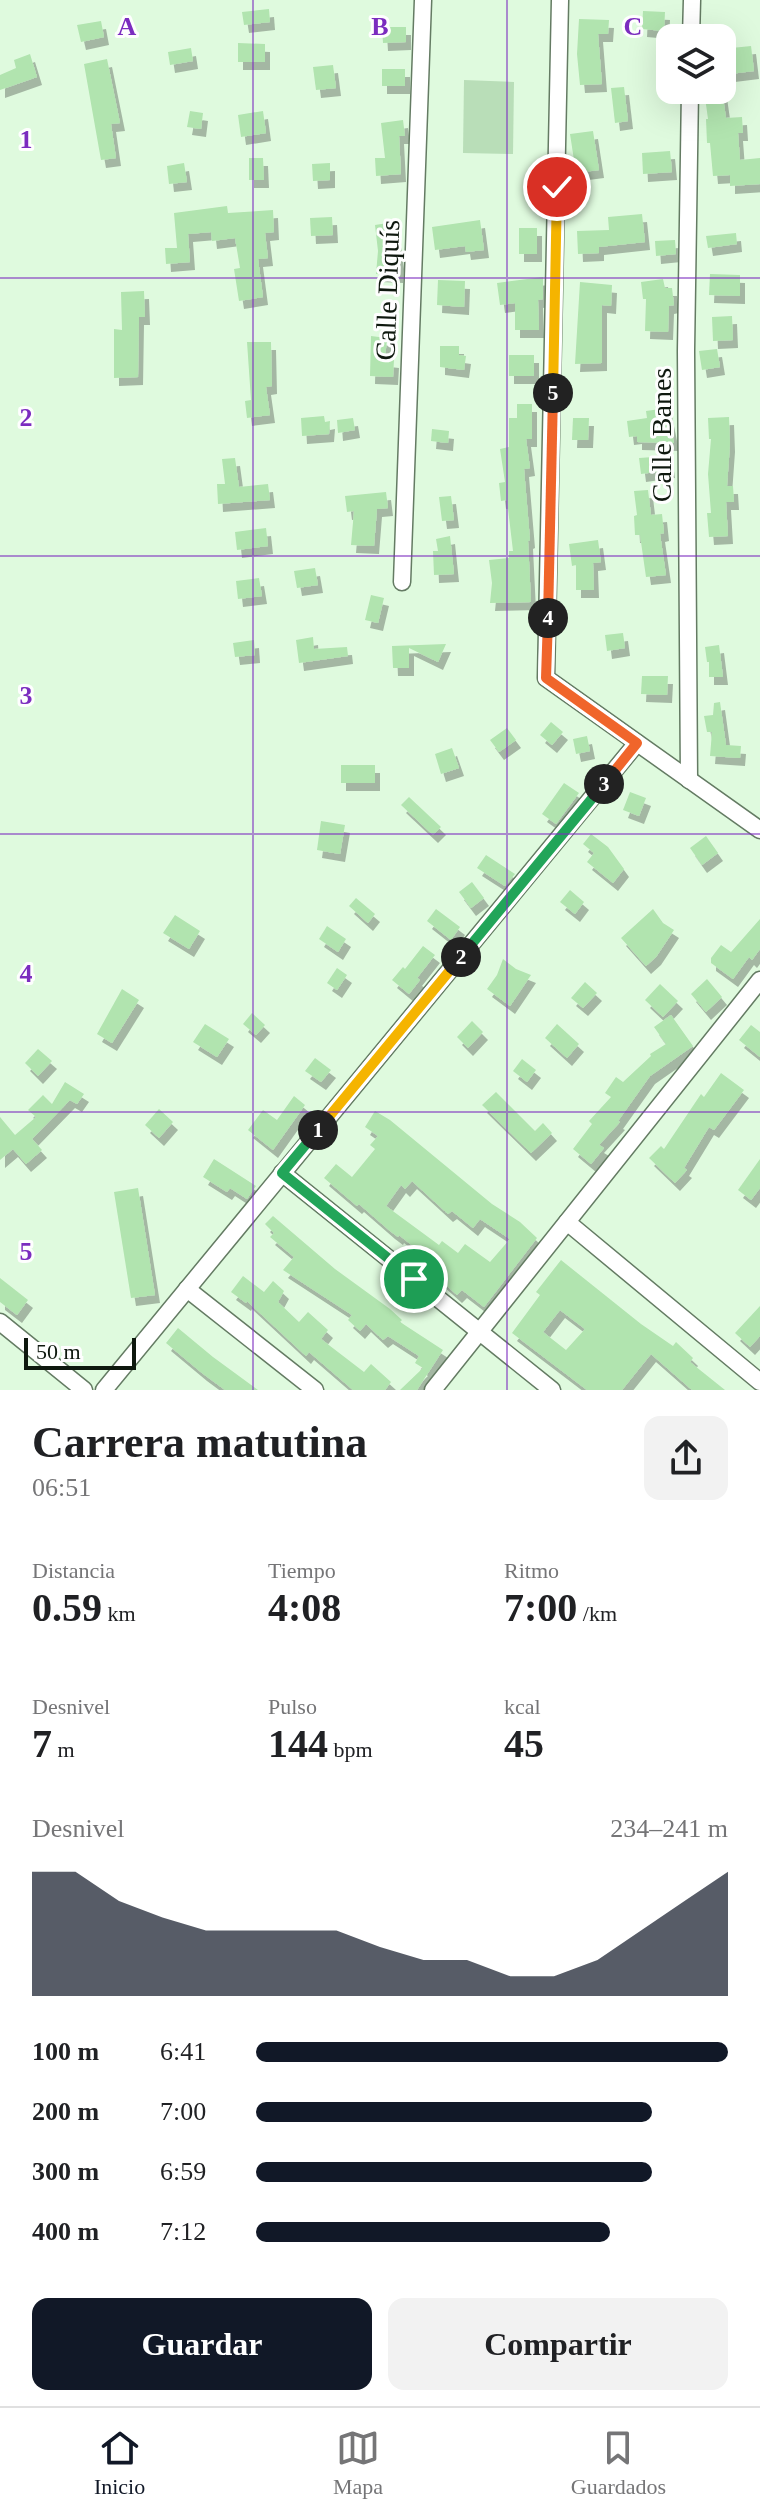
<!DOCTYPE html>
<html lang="es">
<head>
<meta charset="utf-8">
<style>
  :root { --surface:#fff; --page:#f2f2f2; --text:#202124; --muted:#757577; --line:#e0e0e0; --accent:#111827 }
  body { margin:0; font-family:Georgia,serif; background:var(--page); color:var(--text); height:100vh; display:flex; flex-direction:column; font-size:30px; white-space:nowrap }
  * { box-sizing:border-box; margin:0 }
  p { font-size:26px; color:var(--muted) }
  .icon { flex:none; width:44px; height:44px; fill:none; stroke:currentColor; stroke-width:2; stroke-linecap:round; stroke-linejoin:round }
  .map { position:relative; height:1390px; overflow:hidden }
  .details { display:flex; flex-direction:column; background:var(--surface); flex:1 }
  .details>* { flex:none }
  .tools { position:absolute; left:656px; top:24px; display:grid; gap:16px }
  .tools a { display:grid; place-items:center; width:80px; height:80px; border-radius:16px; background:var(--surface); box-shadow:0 8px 32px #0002; font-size:40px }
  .scale { position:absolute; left:24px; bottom:20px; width:112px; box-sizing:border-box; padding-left:8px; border:4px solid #0e180e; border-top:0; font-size:22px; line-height:28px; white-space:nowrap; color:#0e180e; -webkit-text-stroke:6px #fefefe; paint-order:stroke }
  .pin { position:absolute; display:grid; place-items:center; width:68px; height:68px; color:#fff; margin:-34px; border:4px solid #fff; border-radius:50%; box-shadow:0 2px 8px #0007 }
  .km { position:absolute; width:40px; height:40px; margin:-20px; border-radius:50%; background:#222; color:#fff; font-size:22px; line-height:40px; text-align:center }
  .round { display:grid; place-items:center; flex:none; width:84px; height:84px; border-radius:16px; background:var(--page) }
  .summary { display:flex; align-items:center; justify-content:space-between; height:136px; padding:0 32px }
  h1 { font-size:44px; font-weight:600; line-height:60px }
  .stats { display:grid; grid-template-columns:repeat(3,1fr); gap:12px; height:136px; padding:8px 32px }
  .stats div { display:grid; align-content:center }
  .stats b { font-size:40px; font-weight:600 }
  .stats small { font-size:22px; font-weight:400 }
  .stats p { font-size:22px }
  .chart { height:224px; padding:16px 32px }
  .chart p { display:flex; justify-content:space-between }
  .chart svg { width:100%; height:144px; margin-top:8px; fill:var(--accent); opacity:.7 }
  .cta { display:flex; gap:16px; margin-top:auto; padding:16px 32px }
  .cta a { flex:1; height:92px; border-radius:16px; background:var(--accent); color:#fff; font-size:32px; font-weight:600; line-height:92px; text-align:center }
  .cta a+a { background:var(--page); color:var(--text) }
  ul { padding:0 32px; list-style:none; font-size:26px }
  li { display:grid; grid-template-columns:128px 96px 1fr; align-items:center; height:60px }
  li i { height:20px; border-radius:10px; background:var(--accent) }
  .dock { display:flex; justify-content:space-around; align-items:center; height:112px; border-top:2px solid var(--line); background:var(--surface); font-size:22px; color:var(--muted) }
  .dock a { display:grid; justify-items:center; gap:4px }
  .dock .on { color:var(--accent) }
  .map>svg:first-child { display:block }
</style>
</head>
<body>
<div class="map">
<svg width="760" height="1390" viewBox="0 0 760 1390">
  <defs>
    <filter id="shadow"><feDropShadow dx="5" dy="8" stdDeviation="0" flood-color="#0004"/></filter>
  </defs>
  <rect width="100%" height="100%" fill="#dffade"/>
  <path fill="#b9deb8" d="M 464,80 L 514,82 L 513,154 L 463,153 Z"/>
  <g fill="#b1e4af" fill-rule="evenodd" filter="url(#shadow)">
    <path d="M 269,9 L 270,22 L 244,25 L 242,12 Z"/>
    <path d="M 643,11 L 665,12 L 664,31 L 642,29 Z"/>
    <path d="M 579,19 L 609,20 L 608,34 L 598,34 L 602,84 L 580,85 L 577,54 Z"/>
    <path d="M 101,21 L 104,37 L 81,42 L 77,25 Z"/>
    <path d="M 382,27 L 406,27 L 406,42 L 383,43 Z"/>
    <path d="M 238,43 L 265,44 L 265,62 L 238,62 Z"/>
    <path d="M 751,46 L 754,71 L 722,75 L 722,49 Z"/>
    <path d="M 191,48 L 193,61 L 170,65 L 168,52 Z"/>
    <path d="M 30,54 L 37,77 L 0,90 L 0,75 L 16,68 L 14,60 Z"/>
    <path d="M 107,59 L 120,123 L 111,124 L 116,158 L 101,160 L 84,64 Z"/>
    <path d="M 333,65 L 336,88 L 316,90 L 313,67 Z"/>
    <rect x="382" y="69" width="23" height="17"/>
    <path d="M 624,87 L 628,121 L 615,123 L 611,88 Z"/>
    <path d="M 704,90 L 722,90 L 726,118 L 742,117 L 743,133 L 738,133 L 740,160 L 760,158 L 760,184 L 730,186 L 730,175 L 713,176 L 710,143 L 707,143 L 706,119 L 708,119 Z"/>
    <path d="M 190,111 L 203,113 L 201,129 L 187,127 Z"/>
    <path d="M 263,111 L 266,133 L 241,137 L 238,115 Z"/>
    <path d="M 403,120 L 405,136 L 399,136 L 401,174 L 376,176 L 375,158 L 385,158 L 381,123 Z"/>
    <path d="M 593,131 L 599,170 L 576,173 L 570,134 Z"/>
    <path d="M 670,151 L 672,172 L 643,174 L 642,153 Z"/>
    <path d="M 249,158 L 263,158 L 264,180 L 249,180 Z"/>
    <path d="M 184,163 L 187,182 L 169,184 L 167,166 Z"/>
    <path d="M 330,163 L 330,180 L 313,181 L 312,164 Z"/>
    <path d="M 227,206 L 228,213 L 273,210 L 274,232 L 265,233 L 268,258 L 258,259 L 263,297 L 239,301 L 234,269 L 240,268 L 235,238 L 212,241 L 211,232 L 188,234 L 190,262 L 166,264 L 165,248 L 177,248 L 174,213 Z"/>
    <path d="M 642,214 L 645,242 L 599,247 L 599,253 L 578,254 L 577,231 L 609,230 L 608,217 Z"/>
    <path d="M 332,217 L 333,235 L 311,236 L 310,218 Z"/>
    <path d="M 480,220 L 484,250 L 466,252 L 465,246 L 435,250 L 432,227 Z"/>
    <path d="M 394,222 L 399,261 L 398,275 L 376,274 L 378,251 L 375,225 Z"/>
    <rect x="519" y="228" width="18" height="26"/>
    <path d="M 736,233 L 737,244 L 708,248 L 706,236 Z"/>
    <path d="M 675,240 L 676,254 L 656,256 L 655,241 Z"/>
    <path d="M 710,274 L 740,275 L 740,296 L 709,295 Z"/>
    <path d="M 543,277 L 543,299 L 538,300 L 539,330 L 515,330 L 515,303 L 500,305 L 497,283 Z"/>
    <path d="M 663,279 L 665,288 L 672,288 L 674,305 L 669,306 L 668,332 L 645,331 L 646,299 L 643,299 L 641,282 Z"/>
    <path d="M 438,280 L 465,281 L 464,307 L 437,305 Z"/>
    <path d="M 580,282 L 612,285 L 611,306 L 602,305 L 602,363 L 575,364 Z"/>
    <path d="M 144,291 L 145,317 L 139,317 L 138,377 L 114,378 L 114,329 L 122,330 L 121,292 Z"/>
    <path d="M 732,316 L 733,340 L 713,341 L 712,317 Z"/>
    <path d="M 371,336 L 387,338 L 385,359 L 394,360 L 393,377 L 370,376 Z"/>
    <path d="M 247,342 L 271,342 L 272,386 L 266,387 L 270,415 L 247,418 L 245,401 L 251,400 Z"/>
    <path d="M 440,346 L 459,346 L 459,355 L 466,356 L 464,370 L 440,367 Z"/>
    <path d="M 717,349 L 720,367 L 702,370 L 699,351 Z"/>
    <rect x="509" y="355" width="25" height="21"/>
    <path d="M 517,404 L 532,404 L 532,439 L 526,439 L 530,468 L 524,469 L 530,540 L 528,541 L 531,602 L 490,603 L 492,583 L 489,560 L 509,558 L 509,551 L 513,551 L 507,500 L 501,501 L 499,483 L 505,482 L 500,449 L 509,447 L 509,418 L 517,418 Z"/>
    <path d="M 667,408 L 674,443 L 637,442 L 637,436 L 629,437 L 627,421 L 647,418 L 646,411 Z"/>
    <path d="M 324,416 L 325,422 L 330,421 L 329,434 L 302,436 L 301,418 Z"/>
    <path d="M 729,417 L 730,444 L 727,486 L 733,486 L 734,502 L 726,502 L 728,536 L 709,537 L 707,513 L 711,513 L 708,474 L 711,439 L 709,439 L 708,418 Z"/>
    <path d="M 353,418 L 355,430 L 338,433 L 337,420 Z"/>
    <path d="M 573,418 L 589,418 L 588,440 L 572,440 Z"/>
    <path d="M 432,429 L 449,431 L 448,443 L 431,441 Z"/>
    <path d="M 668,456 L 670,470 L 641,474 L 639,458 Z"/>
    <path d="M 235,458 L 239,487 L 268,484 L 270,500 L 218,504 L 217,484 L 225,484 L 222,459 Z"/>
    <path d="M 648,490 L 651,515 L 662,514 L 664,533 L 660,534 L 666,575 L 646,577 L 640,535 L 635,535 L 634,516 L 637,515 L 634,491 Z"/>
    <path d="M 386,492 L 388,508 L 377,509 L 374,546 L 351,545 L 354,511 L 347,512 L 345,496 Z"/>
    <path d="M 451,496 L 454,520 L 442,521 L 439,497 Z"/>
    <path d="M 266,528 L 268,546 L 237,550 L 235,532 Z"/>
    <path d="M 450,536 L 454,574 L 434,575 L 433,551 L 438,551 L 436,539 Z"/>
    <path d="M 598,540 L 601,562 L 593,563 L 594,590 L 576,590 L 576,565 L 572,566 L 569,544 Z"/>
    <path d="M 315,568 L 318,585 L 297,588 L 294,571 Z"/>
    <path d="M 259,578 L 262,596 L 238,599 L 236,581 Z"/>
    <path d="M 371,595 L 384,598 L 378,623 L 365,620 Z"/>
    <path d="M 623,633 L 625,648 L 607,651 L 605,635 Z"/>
    <path d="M 313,637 L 314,649 L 347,647 L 348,656 L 299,663 L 296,640 Z"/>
    <path d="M 254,640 L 255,655 L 235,657 L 233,643 Z"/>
    <path d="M 446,644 L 438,662 L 409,648 L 409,668 L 393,668 L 392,646 Z"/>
    <path d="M 719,645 L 723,677 L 709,677 L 709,662 L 707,662 L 705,647 Z"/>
    <path d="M 642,676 L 668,676 L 667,695 L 641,694 Z"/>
    <path d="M 720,702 L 726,745 L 741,746 L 740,758 L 710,756 L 712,732 L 707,732 L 704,716 L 713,715 L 714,703 Z"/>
    <path d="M 551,722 L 563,732 L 552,745 L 540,735 Z"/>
    <path d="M 507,728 L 516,740 L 499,752 L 490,740 Z"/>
    <path d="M 587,736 L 590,751 L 576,754 L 573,739 Z"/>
    <path d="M 452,748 L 459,768 L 441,774 L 435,754 Z"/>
    <rect x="341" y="765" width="34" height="18"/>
    <path d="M 564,783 L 579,793 L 556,824 L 542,814 Z"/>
    <path d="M 630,792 L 646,798 L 639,816 L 623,810 Z"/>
    <path d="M 409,797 L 441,827 L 433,835 L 401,805 Z"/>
    <path d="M 321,821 L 345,825 L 340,854 L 317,850 Z"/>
    <path d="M 591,834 L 608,847 L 624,869 L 613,883 L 587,862 L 594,853 L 583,844 Z"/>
    <path d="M 706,836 L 718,853 L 702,865 L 690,848 Z"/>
    <path d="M 486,855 L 515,874 L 505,886 L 477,868 Z"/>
    <path d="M 472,882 L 484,898 L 471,908 L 459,892 Z"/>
    <path d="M 570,890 L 584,902 L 575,914 L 560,902 Z"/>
    <path d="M 356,898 L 375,914 L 368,923 L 349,906 Z"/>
    <path d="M 436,909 L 460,927 L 451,940 L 427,921 Z"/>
    <path d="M 653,909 L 663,923 L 674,930 L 656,957 L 646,966 L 621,938 Z"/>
    <path d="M 175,915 L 200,931 L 189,949 L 163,933 Z"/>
    <path d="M 760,919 L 760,949 L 752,960 L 749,957 L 733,979 L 711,963 L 711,958 L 721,945 L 731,952 Z"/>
    <path d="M 327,926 L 346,939 L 338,952 L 319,939 Z"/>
    <path d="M 423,946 L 435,955 L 417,978 L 420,980 L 409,994 L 392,980 L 403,967 L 405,969 Z"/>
    <path d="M 503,959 L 516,969 L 531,975 L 510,1006 L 487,989 L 497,975 Z"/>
    <path d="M 337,968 L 347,975 L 337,990 L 327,983 Z"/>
    <path d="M 707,979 L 722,997 L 706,1012 L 691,994 Z"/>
    <path d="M 585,982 L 597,993 L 583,1008 L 571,998 Z"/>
    <path d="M 660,984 L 678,1001 L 663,1017 L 645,1000 Z"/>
    <path d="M 122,989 L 139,1000 L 112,1043 L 97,1034 Z"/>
    <path d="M 252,1013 L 265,1025 L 256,1035 L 243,1024 Z"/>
    <path d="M 671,1015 L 693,1046 L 650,1076 L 618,1121 L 620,1122 L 599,1145 L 604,1148 L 591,1164 L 573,1149 L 592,1124 L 589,1121 L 611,1097 L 605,1093 L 616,1077 L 623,1082 L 651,1056 L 650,1054 L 666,1044 L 654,1027 Z"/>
    <path d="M 472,1021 L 483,1032 L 468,1048 L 457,1037 Z"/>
    <path d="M 205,1024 L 229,1039 L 217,1057 L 193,1042 Z"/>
    <path d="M 557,1024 L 579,1044 L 567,1058 L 545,1038 Z"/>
    <path d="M 751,1025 L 760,1032 L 760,1057 L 739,1040 Z"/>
    <path d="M 38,1049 L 52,1061 L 38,1076 L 25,1063 Z"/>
    <path d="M 315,1058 L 331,1070 L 321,1082 L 305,1071 Z"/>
    <path d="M 522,1059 L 536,1070 L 527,1082 L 513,1071 Z"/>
    <path d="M 721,1073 L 744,1090 L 714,1130 L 709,1127 L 684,1168 L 687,1170 L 675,1183 L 649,1158 L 661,1146 L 664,1149 L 701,1094 L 704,1097 Z"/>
    <path d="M 65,1082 L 84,1094 L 77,1104 L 70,1100 L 32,1139 L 42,1150 L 26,1164 L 13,1149 L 0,1160 L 0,1117 L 15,1135 L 36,1117 L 28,1110 L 43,1095 L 52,1104 Z"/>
    <path d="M 496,1092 L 535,1131 L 543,1123 L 552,1133 L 531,1153 L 482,1105 Z"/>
    <path d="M 294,1096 L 305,1105 L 273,1150 L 248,1130 L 263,1110 L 277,1120 Z"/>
    <path d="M 159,1109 L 173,1122 L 159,1138 L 145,1125 Z"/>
    <path d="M 375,1111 L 390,1120 L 492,1204 L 520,1222 L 537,1238 L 484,1307 L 462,1290 L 457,1295 L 438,1278 L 443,1273 L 427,1261 L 429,1259 L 399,1235 L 398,1237 L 390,1231 L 359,1204 L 357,1206 L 324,1178 L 336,1164 L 352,1177 L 375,1149 L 370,1145 L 378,1136 L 365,1127 ZM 412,1181 L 448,1214 L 452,1211 L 473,1228 L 480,1219 L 510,1239 L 490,1262 L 465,1244 L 458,1253 L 442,1241 L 439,1245 L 386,1206 L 401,1185 L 405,1189 Z"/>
    <path d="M 214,1159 L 256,1186 L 247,1199 L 230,1188 L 227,1192 L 203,1177 Z"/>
    <path d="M 760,1159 L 760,1188 L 751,1200 L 738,1190 Z"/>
    <path d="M 138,1188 L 155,1295 L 131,1298 L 114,1192 Z"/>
    <path d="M 273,1216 L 335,1269 L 390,1309 L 402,1320 L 400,1322 L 443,1350 L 417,1390 L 400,1390 L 423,1368 L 415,1363 L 419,1356 L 388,1336 L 383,1340 L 366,1324 L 360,1331 L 348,1320 L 352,1315 L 283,1270 L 294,1257 L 270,1237 L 274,1233 L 265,1224 Z"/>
    <path d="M 561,1260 L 641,1324 L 673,1346 L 676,1342 L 693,1358 L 690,1362 L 725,1390 L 692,1390 L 651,1354 L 622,1390 L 587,1390 L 512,1333 L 540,1295 L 536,1292 ZM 560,1310 L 585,1329 L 566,1350 L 543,1332 Z"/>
    <path d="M 243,1276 L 264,1292 L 273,1281 L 284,1291 L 278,1302 L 299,1322 L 308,1312 L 328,1330 L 321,1339 L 364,1372 L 371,1364 L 391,1382 L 385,1390 L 353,1390 L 309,1352 L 306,1356 L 247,1301 L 246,1303 L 231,1292 Z"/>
    <path d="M 0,1278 L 28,1300 L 17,1315 L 0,1302 Z"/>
    <path d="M 760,1306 L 760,1336 L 750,1347 L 735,1333 Z"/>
    <path d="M 178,1328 L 213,1357 L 258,1390 L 225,1390 L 202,1373 L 166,1343 Z"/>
  </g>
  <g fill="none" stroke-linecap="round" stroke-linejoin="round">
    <defs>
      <g id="street">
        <path d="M 560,0 L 546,678 L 760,830"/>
        <path d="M 691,38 L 692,0"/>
        <path d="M 402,582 L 423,0"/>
        <path d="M 689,780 L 686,351 L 690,90"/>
        <path d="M 282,1173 L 552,1390"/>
        <path d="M 567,1222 L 760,1382"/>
        <path d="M 187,1289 L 315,1390"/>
        <path d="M 0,1322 L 84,1390"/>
        <path d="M 104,1390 L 637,743"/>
        <path d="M 433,1390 L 760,980"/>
      </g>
    </defs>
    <use href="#street" stroke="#647b63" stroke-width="19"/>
    <use href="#street" stroke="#fff" stroke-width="16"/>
  </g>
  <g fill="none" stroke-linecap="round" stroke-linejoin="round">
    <defs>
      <path id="split-1" d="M 318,1130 L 282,1173 L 414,1279"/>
      <path id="split-2" d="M 318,1130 L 461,957"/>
      <path id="split-3" d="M 461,957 L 604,784"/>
      <path id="split-4" d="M 548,618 L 546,678 L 637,743 L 604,784"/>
      <path id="split-5" d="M 548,618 L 553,393"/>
      <path id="split-6" d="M 553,393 L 557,187"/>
    </defs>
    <use href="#split-1" stroke="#fff" stroke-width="16"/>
    <use href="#split-2" stroke="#fff" stroke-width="16"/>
    <use href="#split-3" stroke="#fff" stroke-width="16"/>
    <use href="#split-4" stroke="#fff" stroke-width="16"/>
    <use href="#split-5" stroke="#fff" stroke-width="16"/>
    <use href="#split-6" stroke="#fff" stroke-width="16"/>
    <use href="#split-1" stroke="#22a559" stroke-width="10"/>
    <use href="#split-2" stroke="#f5b400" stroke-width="10"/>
    <use href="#split-3" stroke="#22a559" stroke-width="10"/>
    <use href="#split-4" stroke="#f0652b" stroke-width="10"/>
    <use href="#split-5" stroke="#f0652b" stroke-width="10"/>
    <use href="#split-6" stroke="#f5b400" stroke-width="10"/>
  </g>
  <path fill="none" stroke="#7b2cbf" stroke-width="2" stroke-opacity="0.55" d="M 253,0 L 253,1390M 507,0 L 507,1390M 0,278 L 760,278M 0,556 L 760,556M 0,834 L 760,834M 0,1112 L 760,1112"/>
  <g text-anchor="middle" stroke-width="6" stroke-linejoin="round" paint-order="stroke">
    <g font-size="28" fill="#0e180e" stroke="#fefefe">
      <text transform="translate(387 290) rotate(-88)" y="10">Calle Diquís</text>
      <text transform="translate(661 435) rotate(-90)" y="10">Calle Banes</text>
    </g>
  </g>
  <g font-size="26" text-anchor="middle" font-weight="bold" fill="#7b2cbf" stroke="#fefefe" stroke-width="6" stroke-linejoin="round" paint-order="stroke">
    <text x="127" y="35">A</text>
    <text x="380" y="35">B</text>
    <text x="633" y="35">C</text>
    <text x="26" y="148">1</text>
    <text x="26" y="426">2</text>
    <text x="26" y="704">3</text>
    <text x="26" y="982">4</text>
    <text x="26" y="1260">5</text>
  </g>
</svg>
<div class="tools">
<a><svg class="icon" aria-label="layers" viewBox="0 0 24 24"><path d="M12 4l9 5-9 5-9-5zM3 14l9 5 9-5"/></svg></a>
</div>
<div class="scale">50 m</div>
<div class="pin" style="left:414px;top:1279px;background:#1e9e55"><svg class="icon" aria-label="arrive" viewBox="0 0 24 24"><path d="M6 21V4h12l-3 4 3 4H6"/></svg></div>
<div class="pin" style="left:557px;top:187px;background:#d93025"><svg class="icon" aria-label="check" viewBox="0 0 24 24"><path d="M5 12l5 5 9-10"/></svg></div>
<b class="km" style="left:318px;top:1130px">1</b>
<b class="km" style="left:461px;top:957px">2</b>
<b class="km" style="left:604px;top:784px">3</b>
<b class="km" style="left:548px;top:618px">4</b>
<b class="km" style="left:553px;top:393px">5</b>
</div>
<section class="details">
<div class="summary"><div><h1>Carrera matutina</h1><p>06:51</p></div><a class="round"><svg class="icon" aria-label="share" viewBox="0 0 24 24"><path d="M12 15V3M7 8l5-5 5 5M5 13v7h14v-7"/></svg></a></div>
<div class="stats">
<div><p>Distancia</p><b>0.59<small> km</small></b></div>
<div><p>Tiempo</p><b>4:08</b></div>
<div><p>Ritmo</p><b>7:00<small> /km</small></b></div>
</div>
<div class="stats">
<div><p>Desnivel</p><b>7<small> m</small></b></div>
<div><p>Pulso</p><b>144<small> bpm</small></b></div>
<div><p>kcal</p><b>45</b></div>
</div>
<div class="chart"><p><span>Desnivel</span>234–241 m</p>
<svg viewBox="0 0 160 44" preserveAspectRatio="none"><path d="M0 44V6L10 6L20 15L30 20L40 24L50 24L60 24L70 24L80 29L90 33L100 33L110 38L120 38L130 33L140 24L150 15L160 6V44z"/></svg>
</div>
<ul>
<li><b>100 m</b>6:41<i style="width:100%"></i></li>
<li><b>200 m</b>7:00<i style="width:84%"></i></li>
<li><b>300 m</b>6:59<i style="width:84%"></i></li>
<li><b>400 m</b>7:12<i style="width:75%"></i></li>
</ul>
<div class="cta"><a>Guardar</a><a>Compartir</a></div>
</section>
<nav class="dock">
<a class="on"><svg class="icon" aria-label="home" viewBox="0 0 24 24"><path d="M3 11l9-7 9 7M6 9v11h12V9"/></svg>Inicio</a>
<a><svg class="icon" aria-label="map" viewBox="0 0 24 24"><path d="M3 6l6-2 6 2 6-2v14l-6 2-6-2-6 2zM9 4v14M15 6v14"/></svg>Mapa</a>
<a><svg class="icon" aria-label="saved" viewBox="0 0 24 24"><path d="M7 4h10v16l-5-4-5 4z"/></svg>Guardados</a>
</nav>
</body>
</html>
